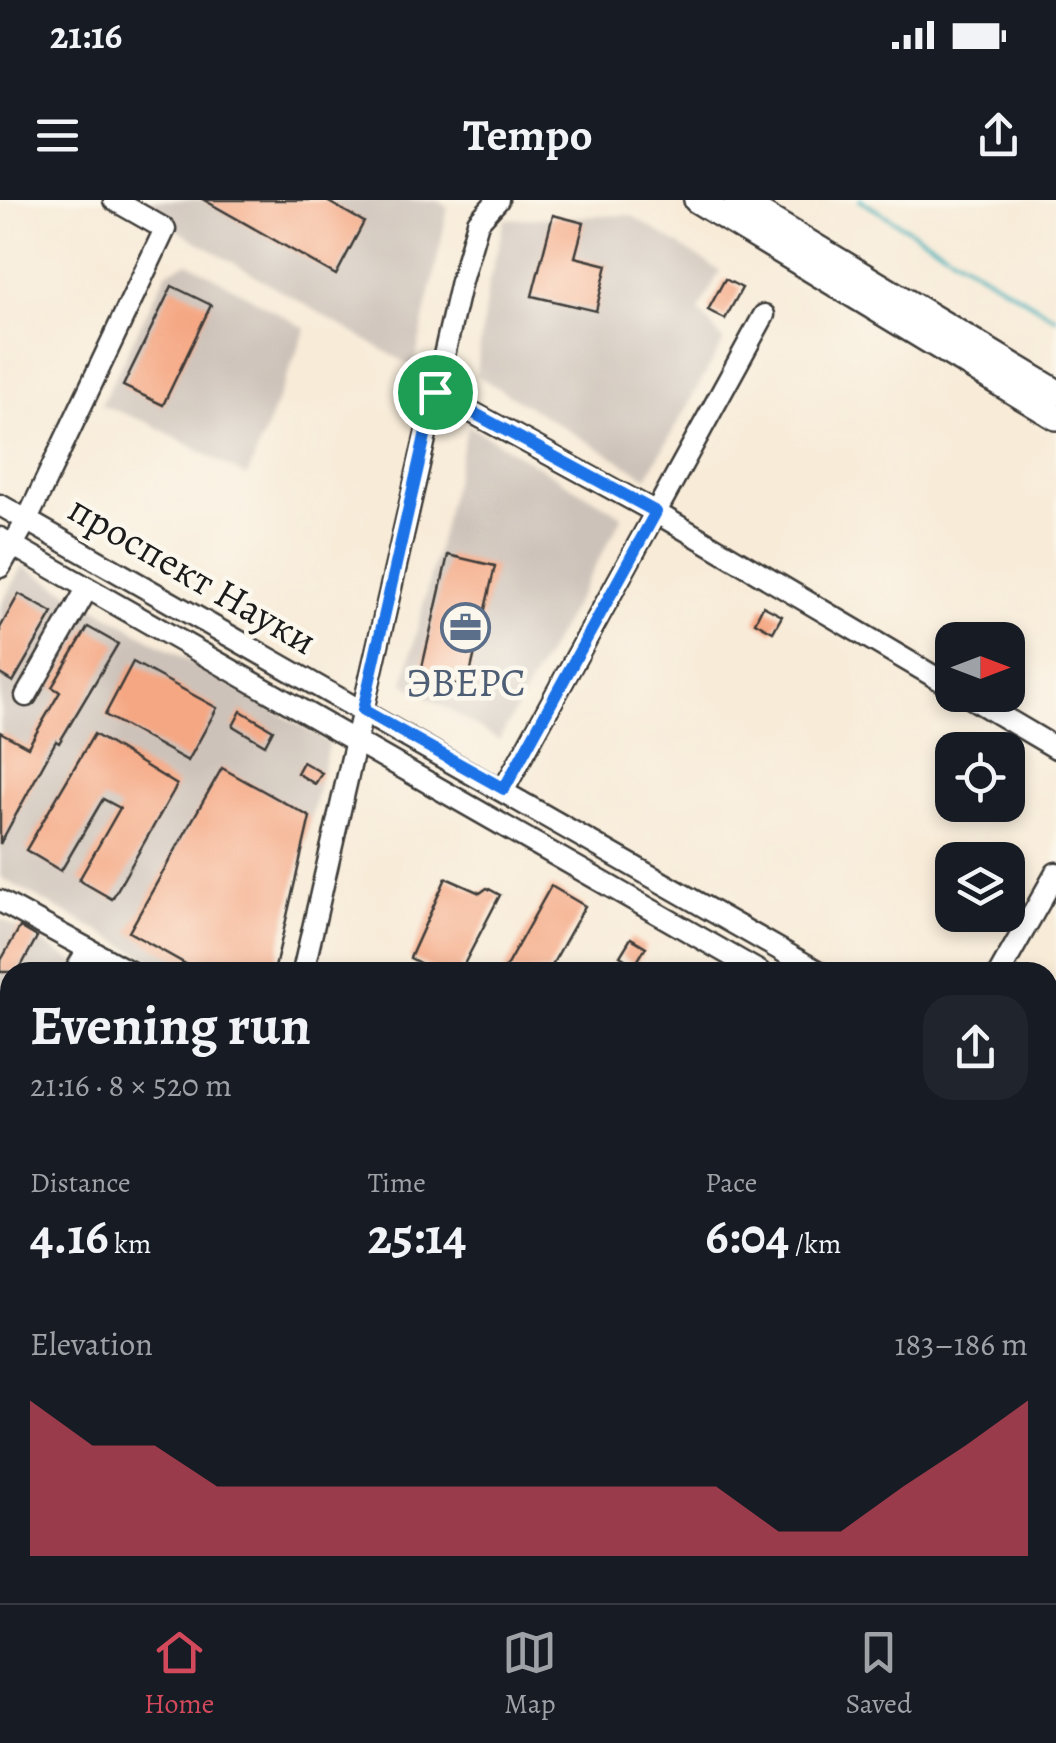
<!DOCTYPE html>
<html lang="en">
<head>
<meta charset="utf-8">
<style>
  :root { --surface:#171b24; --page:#20242c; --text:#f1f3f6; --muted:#9ea1a6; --line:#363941; --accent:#d1495b }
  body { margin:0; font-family:Alegreya,serif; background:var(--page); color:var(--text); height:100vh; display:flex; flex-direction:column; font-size:38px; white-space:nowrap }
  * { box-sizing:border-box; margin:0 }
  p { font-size:32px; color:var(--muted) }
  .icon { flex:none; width:55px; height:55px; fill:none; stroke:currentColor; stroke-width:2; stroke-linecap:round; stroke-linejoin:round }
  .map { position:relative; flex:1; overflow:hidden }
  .side { position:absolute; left:0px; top:762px; width:1058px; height:642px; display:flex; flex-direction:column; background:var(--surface); border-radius:30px 30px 0 0; box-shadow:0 5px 15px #0003 }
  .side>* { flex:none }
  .needle { width:65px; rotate:90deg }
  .controls { position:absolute; left:935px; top:422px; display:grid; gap:20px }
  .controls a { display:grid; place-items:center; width:90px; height:90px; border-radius:20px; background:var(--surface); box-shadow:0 5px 15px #0003; font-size:50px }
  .pin { position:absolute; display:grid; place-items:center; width:85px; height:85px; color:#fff; margin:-42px; border:5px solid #fff; border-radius:50%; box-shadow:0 2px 10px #0007 }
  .round { display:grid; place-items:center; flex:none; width:105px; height:105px; border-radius:30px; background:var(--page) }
  .summary { display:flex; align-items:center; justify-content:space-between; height:170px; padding:0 30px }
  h1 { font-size:55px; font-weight:600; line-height:75px }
  .stats { display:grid; grid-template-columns:repeat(3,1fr); gap:15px; height:170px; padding:10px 30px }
  .stats div { display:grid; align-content:center }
  .stats b { font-size:50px; font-weight:600 }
  .stats small { font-size:28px; font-weight:400 }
  .stats p { font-size:28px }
  .chart { height:280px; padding:20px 30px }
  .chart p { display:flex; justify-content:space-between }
  .chart svg { width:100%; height:180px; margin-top:10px; fill:var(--accent); opacity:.7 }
  .status { display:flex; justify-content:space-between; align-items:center; height:70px; padding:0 50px; background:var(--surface); direction:ltr }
  .status svg { height:28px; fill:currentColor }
  header { display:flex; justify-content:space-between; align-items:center; height:130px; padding:0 30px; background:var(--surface); font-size:45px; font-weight:600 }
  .dock { display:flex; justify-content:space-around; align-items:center; height:140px; border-top:2px solid var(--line); background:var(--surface); font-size:28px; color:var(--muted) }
  .dock a { display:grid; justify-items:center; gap:5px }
  .dock .selected { color:var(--accent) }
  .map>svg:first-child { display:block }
</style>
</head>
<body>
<div class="status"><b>21:16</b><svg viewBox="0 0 49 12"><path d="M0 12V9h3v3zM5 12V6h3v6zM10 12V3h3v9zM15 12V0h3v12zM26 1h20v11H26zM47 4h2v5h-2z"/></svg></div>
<header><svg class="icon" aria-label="menu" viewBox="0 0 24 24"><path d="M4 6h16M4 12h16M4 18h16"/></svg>Tempo<svg class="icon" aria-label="share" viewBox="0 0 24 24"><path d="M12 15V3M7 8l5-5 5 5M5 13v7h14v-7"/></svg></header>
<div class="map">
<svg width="1056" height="1403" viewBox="0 0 1056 1403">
  <rect width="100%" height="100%" fill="#fbf7ec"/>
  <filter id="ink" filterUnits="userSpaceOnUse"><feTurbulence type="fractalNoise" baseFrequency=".01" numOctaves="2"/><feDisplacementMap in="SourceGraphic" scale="20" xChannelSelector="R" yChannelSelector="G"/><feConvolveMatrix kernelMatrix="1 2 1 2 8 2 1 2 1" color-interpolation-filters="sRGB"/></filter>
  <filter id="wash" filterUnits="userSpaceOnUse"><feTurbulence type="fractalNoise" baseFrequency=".0048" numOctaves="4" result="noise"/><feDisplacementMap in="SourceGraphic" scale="40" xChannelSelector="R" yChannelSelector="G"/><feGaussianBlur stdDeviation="2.25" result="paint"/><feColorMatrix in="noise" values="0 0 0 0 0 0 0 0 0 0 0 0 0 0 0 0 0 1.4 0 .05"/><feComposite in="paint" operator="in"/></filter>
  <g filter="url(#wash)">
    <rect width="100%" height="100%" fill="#f8ebd8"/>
    <g fill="#cdc2b9">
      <path d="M 126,0 L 437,0 L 448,8 L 414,168 Z"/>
      <path d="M 631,15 L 720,71 L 699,111 L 724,141 L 647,277 L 476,175 L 488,86 L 505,19 Z"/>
      <path d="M 188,62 L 306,129 L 247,277 L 147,222 L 101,205 L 167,72 Z"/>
      <path d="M 468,225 L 623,316 L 499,540 L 404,483 Z"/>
      <path d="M 23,366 L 329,542 L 274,772 L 174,772 L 0,677 L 0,407 Z"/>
      <path d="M 0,718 L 92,772 L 10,772 L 10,895 L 0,887 Z"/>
    </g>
    <g fill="#b1c76c" stroke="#667244" stroke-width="2.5">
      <path d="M 0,887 L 10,895 L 10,1063 L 0,1060 Z"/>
      <path d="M 0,1122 L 10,1126 L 10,1368 L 0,1365 Z"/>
      <path d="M 1048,1297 L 1056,1304 L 1056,1403 L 123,1403 L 97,1395 L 1048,1395 Z"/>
    </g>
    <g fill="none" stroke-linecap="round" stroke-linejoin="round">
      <path stroke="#3fafb9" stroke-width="4" d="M 860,0 L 1056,118"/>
    </g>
    <g id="blocks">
      <g fill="#f5a783">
        <path d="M 204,0 L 325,0 L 364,22 L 336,75 Z"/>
        <path d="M 553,15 L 584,23 L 575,57 L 607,65 L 596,111 L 532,96 Z"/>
        <path d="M 725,79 L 742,88 L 725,119 L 708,110 Z"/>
        <path d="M 172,86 L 211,105 L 163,205 L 123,186 Z"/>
        <path d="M 448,355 L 495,366 L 467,487 L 420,476 Z"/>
        <path d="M 19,394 L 53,413 L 13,482 L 0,474 L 0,428 Z"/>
        <path d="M 763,406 L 782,416 L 773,432 L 755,422 Z"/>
        <path d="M 88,427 L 118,444 L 59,543 L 56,541 L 0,644 L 0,532 L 28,547 L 60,492 L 52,487 Z"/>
        <path d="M 133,462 L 217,508 L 188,561 L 105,515 Z"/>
        <path d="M 241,511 L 273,530 L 265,545 L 233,526 Z"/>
        <path d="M 94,534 L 177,585 L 112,699 L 79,680 L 120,608 L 103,599 L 61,671 L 26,650 Z"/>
        <path d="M 303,562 L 322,573 L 315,584 L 297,573 Z"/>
        <path d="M 222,568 L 310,617 L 274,772 L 200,772 L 129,732 Z"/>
        <path d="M 446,678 L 480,693 L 487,688 L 500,695 L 460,772 L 438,772 L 410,758 Z"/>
        <path d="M 551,686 L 585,706 L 548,772 L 503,772 Z"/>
        <path d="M 20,727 L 37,737 L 18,772 L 0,772 L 0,762 Z"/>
        <path d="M 631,738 L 646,747 L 635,765 L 620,756 Z"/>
      </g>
    </g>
  </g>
  <g filter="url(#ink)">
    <use href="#blocks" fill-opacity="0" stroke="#3d3b38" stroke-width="2.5"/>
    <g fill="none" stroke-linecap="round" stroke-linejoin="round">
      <defs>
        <g id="minor">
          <path d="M 435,192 L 655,312 L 952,487"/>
          <path d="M 0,305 L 819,772"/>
          <path d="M 0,338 L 760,772"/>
          <path d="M 0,367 L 27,320 L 165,29 L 114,0"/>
          <path d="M 966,495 L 1056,548"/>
          <path d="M 26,496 L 87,389"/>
          <path d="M 504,589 L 764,115"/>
          <path d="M 0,701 L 130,772"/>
          <path d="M 75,772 L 88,749"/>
          <path d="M 303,772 L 461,81 L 478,22 L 498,0"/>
          <path d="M 1000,772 L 1056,673"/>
          <path d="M 0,839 L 10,844"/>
          <path d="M 1048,905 L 1056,910"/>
          <path d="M 1048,936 L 1056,941"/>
          <path d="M 0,1098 L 10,1101"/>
          <path d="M 212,1395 L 228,1400 L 313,1395"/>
          <path d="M 347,1395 L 381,1403"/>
          <path d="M 872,1403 L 878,1395"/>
        </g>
        <g id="major">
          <path d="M 697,0 L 1056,217"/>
          <path d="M 737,0 L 1056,192"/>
        </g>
      </defs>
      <use href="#minor" stroke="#3d3b38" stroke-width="25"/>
      <use href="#major" stroke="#3d3b38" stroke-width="30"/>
      <use href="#minor" stroke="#fff" stroke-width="20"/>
      <use href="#major" stroke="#fff" stroke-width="25"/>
    </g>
  </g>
  <g fill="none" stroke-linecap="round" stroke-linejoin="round" filter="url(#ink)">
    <defs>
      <path id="route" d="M 435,192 L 656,312 L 504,589 L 363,510 Z"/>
    </defs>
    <use href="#route" stroke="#fff" stroke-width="20"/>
    <use href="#route" stroke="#1a73e8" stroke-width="12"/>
  </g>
  <defs>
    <symbol id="office-ring" viewBox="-11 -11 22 22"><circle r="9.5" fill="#fbf7ec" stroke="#5c6f8a" stroke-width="1.5"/><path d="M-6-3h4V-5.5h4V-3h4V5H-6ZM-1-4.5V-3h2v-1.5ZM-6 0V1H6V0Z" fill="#5c6f8a"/></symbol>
  </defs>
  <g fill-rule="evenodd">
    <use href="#office-ring" x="438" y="400" width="55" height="55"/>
  </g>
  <g text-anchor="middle" stroke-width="9" stroke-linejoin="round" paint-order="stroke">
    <g font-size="40" fill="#1c1c1c" stroke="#fbf7ec">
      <text transform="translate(193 374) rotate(30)" y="14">проспект Науки</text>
    </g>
    <g font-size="40" fill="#4e5e75" stroke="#fbf7ec">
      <text x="466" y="496">ЭВЕРС</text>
    </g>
  </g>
</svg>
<div class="controls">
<a><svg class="needle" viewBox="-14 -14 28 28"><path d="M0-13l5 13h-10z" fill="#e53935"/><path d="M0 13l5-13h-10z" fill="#9ea1a6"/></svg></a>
<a><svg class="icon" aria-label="locate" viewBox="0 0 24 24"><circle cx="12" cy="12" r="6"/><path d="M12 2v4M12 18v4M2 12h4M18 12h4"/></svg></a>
<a><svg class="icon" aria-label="layers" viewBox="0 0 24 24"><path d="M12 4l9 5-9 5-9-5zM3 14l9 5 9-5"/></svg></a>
</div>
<div class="pin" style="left:435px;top:192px;background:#1e9e55"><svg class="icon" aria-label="arrive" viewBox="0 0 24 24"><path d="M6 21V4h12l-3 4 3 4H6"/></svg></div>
<section class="side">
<div class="summary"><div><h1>Evening run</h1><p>21:16 · 8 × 520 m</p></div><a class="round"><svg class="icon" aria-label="share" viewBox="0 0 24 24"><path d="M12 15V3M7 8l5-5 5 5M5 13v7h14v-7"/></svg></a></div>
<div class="stats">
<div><p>Distance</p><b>4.16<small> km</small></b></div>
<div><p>Time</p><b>25:14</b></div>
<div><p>Pace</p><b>6:04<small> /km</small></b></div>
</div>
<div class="chart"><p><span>Elevation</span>183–186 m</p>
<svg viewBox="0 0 160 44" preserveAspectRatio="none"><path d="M0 44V6L10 17L20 17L30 27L40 27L50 27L60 27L70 27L80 27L90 27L100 27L110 27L120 38L130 38L140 27L150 17L160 6V44z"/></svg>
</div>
</section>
</div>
<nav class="dock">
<a class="selected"><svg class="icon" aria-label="home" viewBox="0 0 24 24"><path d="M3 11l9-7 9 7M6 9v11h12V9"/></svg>Home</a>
<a><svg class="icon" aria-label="map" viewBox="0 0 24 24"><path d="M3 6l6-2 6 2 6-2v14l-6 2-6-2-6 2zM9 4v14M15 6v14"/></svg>Map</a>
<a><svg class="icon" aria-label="saved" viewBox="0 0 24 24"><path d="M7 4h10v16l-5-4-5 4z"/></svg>Saved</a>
</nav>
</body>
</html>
